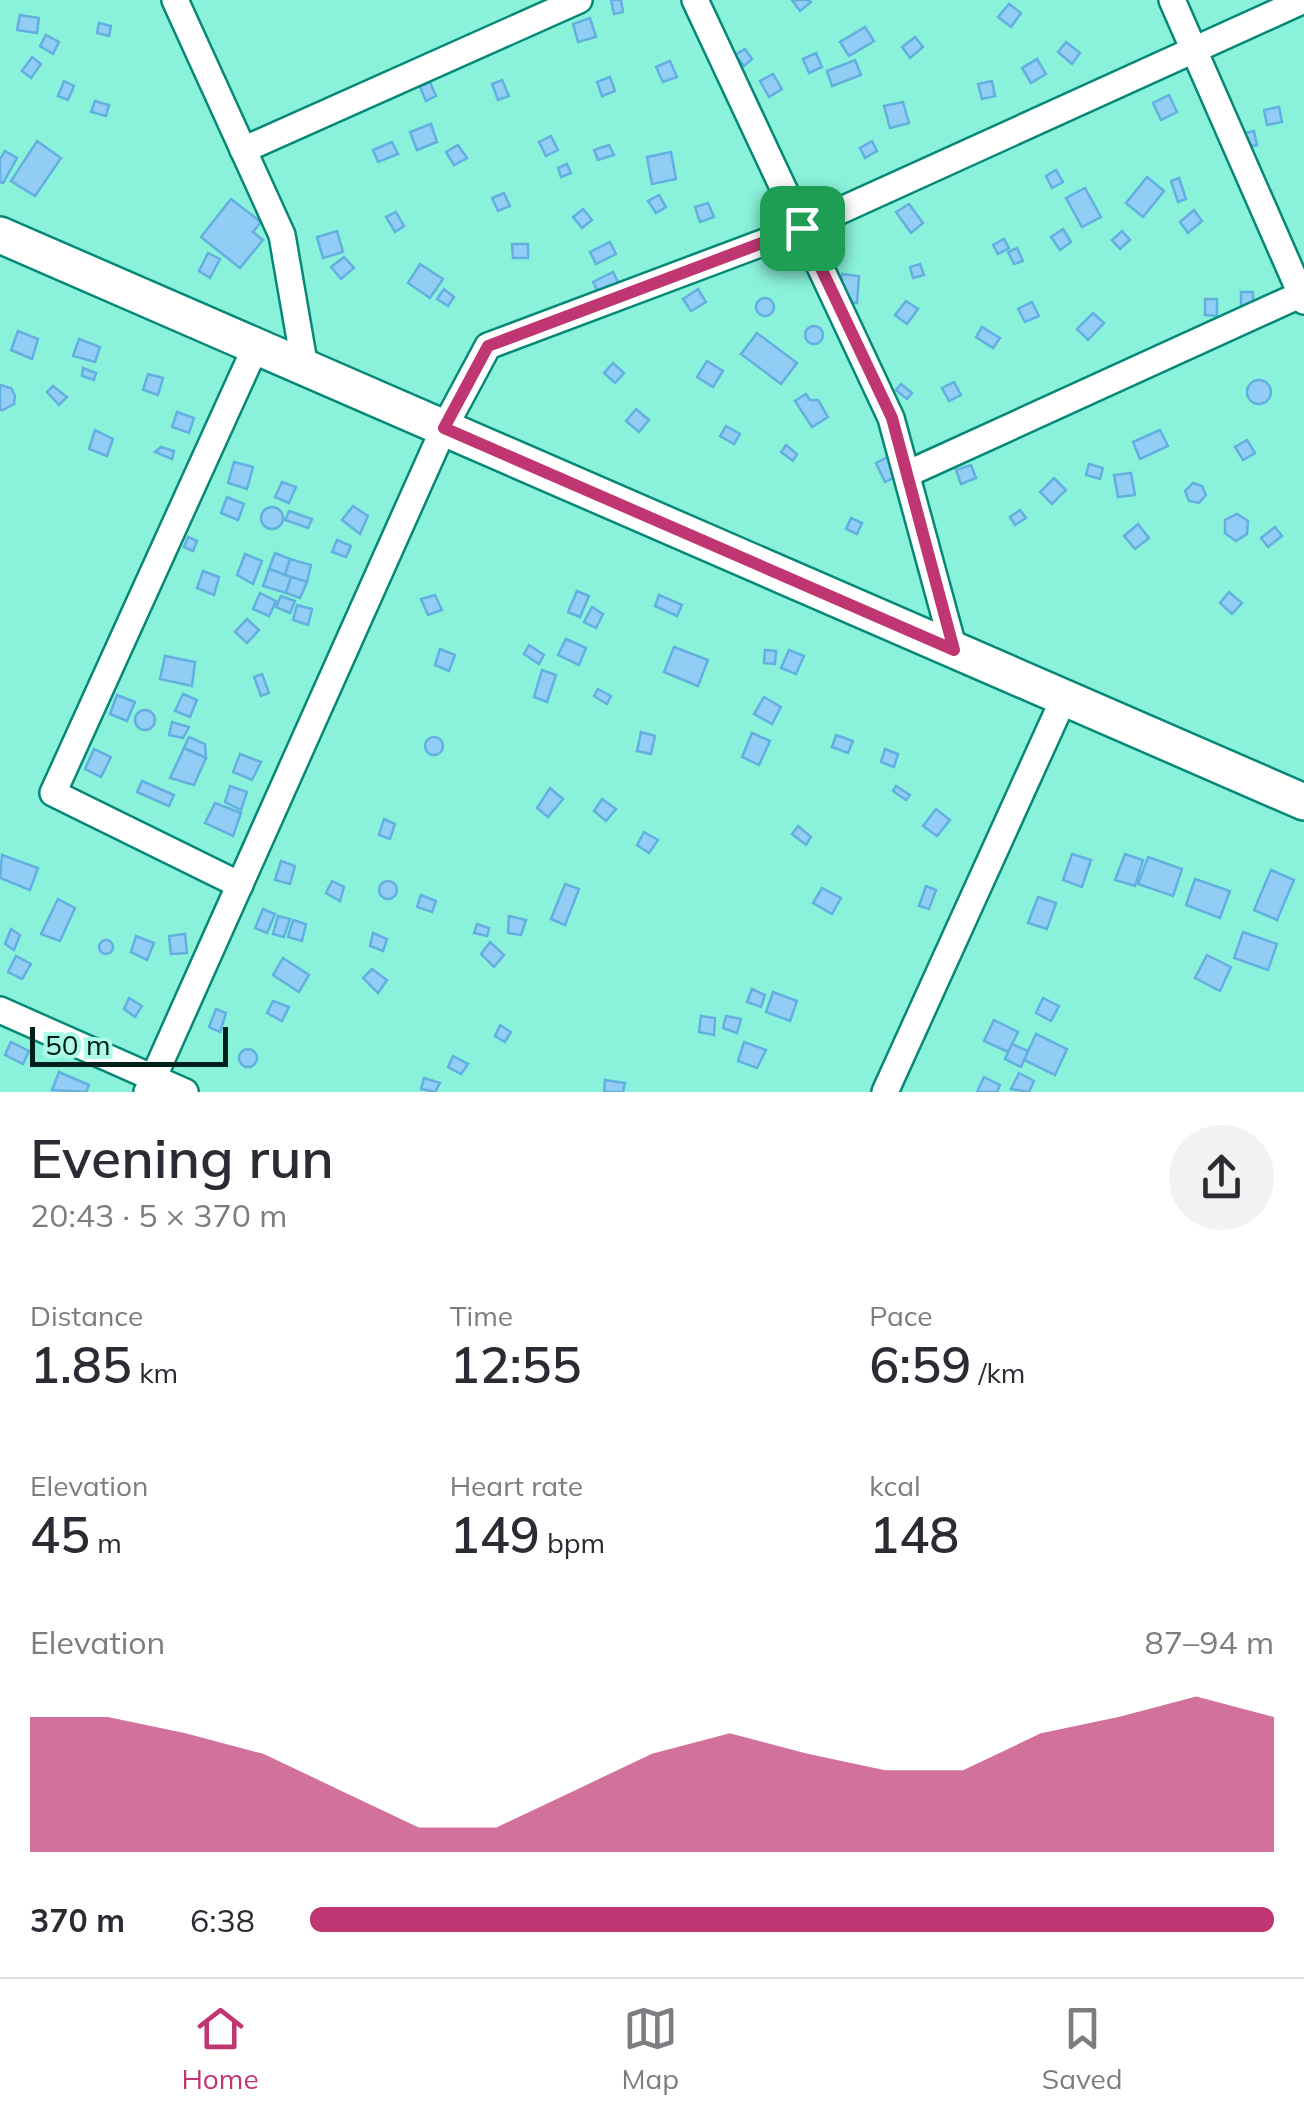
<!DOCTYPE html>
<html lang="en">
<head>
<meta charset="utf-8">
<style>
  :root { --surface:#fff; --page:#f2f2f3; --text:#2b2b33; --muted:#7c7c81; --line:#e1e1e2; --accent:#bf3672 }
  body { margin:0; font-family:Mulish,sans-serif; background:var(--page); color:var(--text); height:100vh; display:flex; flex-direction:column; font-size:38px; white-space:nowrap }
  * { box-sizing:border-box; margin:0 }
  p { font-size:32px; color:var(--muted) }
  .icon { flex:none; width:55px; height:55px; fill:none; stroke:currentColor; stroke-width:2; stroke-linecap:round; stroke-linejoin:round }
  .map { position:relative; height:1092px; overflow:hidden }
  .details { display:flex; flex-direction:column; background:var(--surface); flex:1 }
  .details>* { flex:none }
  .scale { position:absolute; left:30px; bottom:25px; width:198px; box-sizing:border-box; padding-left:10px; border:5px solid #00211b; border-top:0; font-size:28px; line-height:35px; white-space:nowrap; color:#00211b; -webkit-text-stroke:8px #abfbe8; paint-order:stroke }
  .pin { position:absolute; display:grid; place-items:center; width:85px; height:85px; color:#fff; margin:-42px; border-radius:20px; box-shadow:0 5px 15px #0006 }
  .round { display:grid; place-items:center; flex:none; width:105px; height:105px; border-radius:52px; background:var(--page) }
  .head { display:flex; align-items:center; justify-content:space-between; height:170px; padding:0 30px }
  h1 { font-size:55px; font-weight:600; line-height:75px }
  .stats { display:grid; grid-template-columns:repeat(3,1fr); gap:15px; height:170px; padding:10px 30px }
  .stats div { display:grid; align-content:center }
  .stats b { font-size:50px; font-weight:600 }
  .stats small { font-size:28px; font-weight:400 }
  .stats p { font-size:28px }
  .chart { height:280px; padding:20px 30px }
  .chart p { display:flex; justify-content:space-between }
  .chart svg { width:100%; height:180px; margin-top:10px; fill:var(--accent); opacity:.7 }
  ul { padding:0 30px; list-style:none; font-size:32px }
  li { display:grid; grid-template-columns:160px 120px 1fr; align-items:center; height:75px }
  li i { height:25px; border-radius:12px; background:var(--accent) }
  .tabs { display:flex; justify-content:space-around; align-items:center; height:140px; border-top:2px solid var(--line); background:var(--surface); font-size:28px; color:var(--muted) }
  .tabs a { display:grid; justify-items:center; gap:5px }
  .tabs .selected { color:var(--accent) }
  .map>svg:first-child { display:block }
</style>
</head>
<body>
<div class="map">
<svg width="1304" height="1092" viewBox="0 0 1304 1092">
  <rect width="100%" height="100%" fill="#8af2db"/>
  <g fill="#91cdf4" stroke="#63b0e0" stroke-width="2.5">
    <path d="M 611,0 L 621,0 L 623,12 L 614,14 Z"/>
    <path d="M 792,0 L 809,0 L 811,2 L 800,11 Z"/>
    <path d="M 1009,4 L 1021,13 L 1011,27 L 998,17 Z"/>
    <path d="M 20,15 L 39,18 L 37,33 L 17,30 Z"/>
    <path d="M 590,18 L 596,37 L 578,42 L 573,24 Z"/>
    <path d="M 99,23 L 111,26 L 109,36 L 97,33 Z"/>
    <path d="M 865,27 L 874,41 L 849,56 L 840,42 Z"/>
    <path d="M 46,35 L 59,42 L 53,54 L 40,46 Z"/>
    <path d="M 915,37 L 923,47 L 910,58 L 902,47 Z"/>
    <path d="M 1066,42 L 1080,53 L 1072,64 L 1058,52 Z"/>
    <path d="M 745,49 L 752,59 L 744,66 L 735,55 Z"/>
    <path d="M 816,53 L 822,67 L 809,73 L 803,59 Z"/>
    <path d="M 32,57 L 41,64 L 31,78 L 22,71 Z"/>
    <path d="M 1037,59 L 1046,74 L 1031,83 L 1022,68 Z"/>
    <path d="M 855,60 L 861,75 L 832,86 L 827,71 Z"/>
    <path d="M 670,61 L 677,77 L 663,82 L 656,67 Z"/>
    <path d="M 773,74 L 782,89 L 769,97 L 760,81 Z"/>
    <path d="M 610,77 L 615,91 L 602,96 L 597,82 Z"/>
    <path d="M 502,80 L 509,96 L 498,100 L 492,84 Z"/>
    <path d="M 64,81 L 74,86 L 68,100 L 58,96 Z"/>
    <path d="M 992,81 L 995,96 L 982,99 L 978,84 Z"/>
    <path d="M 430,82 L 436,96 L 426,101 L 420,87 Z"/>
    <path d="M 1169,95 L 1177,112 L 1161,120 L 1153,103 Z"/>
    <path d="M 95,101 L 109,105 L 106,116 L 91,112 Z"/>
    <path d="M 903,102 L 909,123 L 890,128 L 884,106 Z"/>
    <path d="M 1279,107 L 1282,122 L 1267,125 L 1264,110 Z"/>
    <path d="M 431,124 L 437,142 L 417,150 L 410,132 Z"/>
    <path d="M 1254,131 L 1257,145 L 1240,149 L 1236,135 Z"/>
    <path d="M 551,136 L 558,150 L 546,156 L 539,142 Z"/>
    <path d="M 37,141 L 61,158 L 35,196 L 11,181 Z"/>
    <path d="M 872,141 L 877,151 L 865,158 L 860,148 Z"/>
    <path d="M 392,142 L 398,154 L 378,162 L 373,150 Z"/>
    <path d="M 458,145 L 467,158 L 454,165 L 446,152 Z"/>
    <path d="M 609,145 L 614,155 L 598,160 L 594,150 Z"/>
    <path d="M 5,151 L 17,158 L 3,183 L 0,182 L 0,159 Z"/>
    <path d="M 671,152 L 676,179 L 652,184 L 647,157 Z"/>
    <path d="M 567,164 L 571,173 L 561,177 L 558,168 Z"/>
    <path d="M 1056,170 L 1063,182 L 1052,188 L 1046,176 Z"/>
    <path d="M 1147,177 L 1164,191 L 1143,217 L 1126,203 Z"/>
    <path d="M 1179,178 L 1186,199 L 1178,202 L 1171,181 Z"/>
    <path d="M 1085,188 L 1101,217 L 1082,227 L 1066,198 Z"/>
    <path d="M 813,190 L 828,192 L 825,209 L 810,207 Z"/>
    <path d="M 504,193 L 510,206 L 498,211 L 492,198 Z"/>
    <path d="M 659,195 L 666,207 L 656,213 L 648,201 Z"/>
    <path d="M 231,199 L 261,222 L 253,232 L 263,240 L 240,268 L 201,237 Z"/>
    <path d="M 708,203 L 714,217 L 700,222 L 695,207 Z"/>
    <path d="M 909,204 L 923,223 L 911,233 L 896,212 Z"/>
    <path d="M 583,209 L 592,220 L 582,228 L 573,217 Z"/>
    <path d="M 1194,210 L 1202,221 L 1188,233 L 1180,222 Z"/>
    <path d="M 396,212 L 404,226 L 395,232 L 386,217 Z"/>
    <path d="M 1063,229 L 1071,242 L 1060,250 L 1051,237 Z"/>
    <path d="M 337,231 L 343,252 L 323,258 L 317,237 Z"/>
    <path d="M 1122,231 L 1130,240 L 1120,249 L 1112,240 Z"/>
    <path d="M 1004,239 L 1009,248 L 998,254 L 993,245 Z"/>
    <path d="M 610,242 L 616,254 L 596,264 L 590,252 Z"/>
    <path d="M 512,244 L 528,244 L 528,258 L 513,258 Z"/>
    <path d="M 1017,248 L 1023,261 L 1014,264 L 1008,252 Z"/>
    <path d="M 208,253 L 220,259 L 210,278 L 199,271 Z"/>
    <path d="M 344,257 L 354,268 L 341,279 L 331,267 Z"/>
    <path d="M 420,264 L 443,279 L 430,298 L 408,283 Z"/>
    <path d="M 920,264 L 924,275 L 913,278 L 910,267 Z"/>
    <path d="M 613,272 L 619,284 L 599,294 L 593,282 Z"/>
    <path d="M 842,274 L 859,276 L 857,303 L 840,301 Z"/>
    <path d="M 444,289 L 454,297 L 448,306 L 437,299 Z"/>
    <path d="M 698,289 L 706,302 L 691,311 L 683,299 Z"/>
    <rect x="1241" y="292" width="12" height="20"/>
    <circle cx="765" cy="307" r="9"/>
    <path d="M 1205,299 L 1217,299 L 1217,316 L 1205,315 Z"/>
    <path d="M 906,301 L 918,309 L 907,324 L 895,315 Z"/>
    <path d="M 1032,302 L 1039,316 L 1025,322 L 1018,309 Z"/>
    <path d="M 1093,313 L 1104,323 L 1088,340 L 1077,329 Z"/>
    <circle cx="814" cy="335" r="9"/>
    <path d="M 982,327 L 1000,338 L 993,348 L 976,337 Z"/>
    <path d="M 18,331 L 38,339 L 32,359 L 11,350 Z"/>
    <path d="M 757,333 L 797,363 L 781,384 L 741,354 Z"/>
    <path d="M 79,339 L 100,347 L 95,362 L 73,356 Z"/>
    <path d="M 707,361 L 723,371 L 713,387 L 697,377 Z"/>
    <path d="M 613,363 L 624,373 L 615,383 L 604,373 Z"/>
    <path d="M 83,368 L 96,373 L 94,380 L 82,376 Z"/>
    <path d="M 148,374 L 163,378 L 158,395 L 143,390 Z"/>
    <circle cx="1259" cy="392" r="12"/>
    <path d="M 954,382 L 961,395 L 949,401 L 942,388 Z"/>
    <path d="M 901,384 L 912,393 L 907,399 L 896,390 Z"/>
    <path d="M 0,385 L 11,388 L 15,396 L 14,404 L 3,410 L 0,410 Z"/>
    <path d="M 53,386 L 67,397 L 59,405 L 47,392 Z"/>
    <path d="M 806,394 L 810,400 L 818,400 L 828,417 L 812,427 L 795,401 Z"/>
    <path d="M 636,409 L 649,420 L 639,432 L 626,421 Z"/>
    <path d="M 177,412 L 194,418 L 189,433 L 172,427 Z"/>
    <path d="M 726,426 L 740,434 L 734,444 L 720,436 Z"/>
    <path d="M 95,430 L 113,439 L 107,456 L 89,449 Z"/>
    <path d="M 1160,430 L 1168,446 L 1140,459 L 1133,442 Z"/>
    <path d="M 1247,440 L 1255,453 L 1243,460 L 1235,447 Z"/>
    <path d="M 786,445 L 797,454 L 793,461 L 781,452 Z"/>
    <path d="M 161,447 L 174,451 L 172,459 L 155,452 Z"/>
    <path d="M 888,457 L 897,476 L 885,482 L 876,463 Z"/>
    <path d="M 234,462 L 253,467 L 247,489 L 228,483 Z"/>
    <path d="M 1089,464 L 1103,468 L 1100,479 L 1086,475 Z"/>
    <path d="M 971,465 L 976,478 L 961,484 L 956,470 Z"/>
    <path d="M 1131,473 L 1135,495 L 1118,497 L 1114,475 Z"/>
    <path d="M 1054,478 L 1066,490 L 1052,504 L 1040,492 Z"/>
    <path d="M 282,482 L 296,487 L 289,503 L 275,497 Z"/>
    <path d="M 1193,483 L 1202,486 L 1206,495 L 1199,503 L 1189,501 L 1185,491 Z"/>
    <path d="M 227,497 L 244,504 L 238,520 L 221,513 Z"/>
    <path d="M 353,506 L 368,516 L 360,534 L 342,520 Z"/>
    <circle cx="272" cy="518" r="11"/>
    <path d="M 1020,510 L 1026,518 L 1015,525 L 1010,517 Z"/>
    <path d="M 289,511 L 312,519 L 308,528 L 285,520 Z"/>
    <path d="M 1237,514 L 1248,521 L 1247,534 L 1236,541 L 1225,533 L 1225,520 Z"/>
    <path d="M 851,518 L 862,523 L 857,534 L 846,529 Z"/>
    <path d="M 1138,524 L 1149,538 L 1135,549 L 1124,536 Z"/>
    <path d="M 1275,527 L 1282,536 L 1268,547 L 1261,538 Z"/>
    <path d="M 188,537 L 197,541 L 193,551 L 184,547 Z"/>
    <path d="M 337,540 L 351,546 L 346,557 L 332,552 Z"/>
    <path d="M 275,553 L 290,559 L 285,575 L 269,569 Z"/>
    <path d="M 245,554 L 262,561 L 253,584 L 237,575 Z"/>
    <path d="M 290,559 L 311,565 L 307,582 L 285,575 Z"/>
    <path d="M 269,569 L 291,577 L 286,593 L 263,586 Z"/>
    <path d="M 203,571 L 219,577 L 214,595 L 197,588 Z"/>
    <path d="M 291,577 L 307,582 L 300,598 L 286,593 Z"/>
    <path d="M 577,591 L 589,596 L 580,617 L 568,612 Z"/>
    <path d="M 1229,592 L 1242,603 L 1232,614 L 1220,603 Z"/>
    <path d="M 260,593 L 276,601 L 269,616 L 253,609 Z"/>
    <path d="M 435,595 L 442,610 L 428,615 L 421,599 Z"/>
    <path d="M 659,595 L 682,605 L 677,616 L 655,606 Z"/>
    <path d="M 281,596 L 295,601 L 290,613 L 276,607 Z"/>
    <path d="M 297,605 L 312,609 L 308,625 L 293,620 Z"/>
    <path d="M 592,607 L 603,614 L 596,628 L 584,622 Z"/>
    <path d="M 247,619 L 259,630 L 247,643 L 235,632 Z"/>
    <path d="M 566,639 L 586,648 L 579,665 L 558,655 Z"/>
    <path d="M 529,645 L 544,655 L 539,664 L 524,654 Z"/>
    <path d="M 674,647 L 708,660 L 698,686 L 664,672 Z"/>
    <path d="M 440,649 L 455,655 L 449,671 L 435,665 Z"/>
    <path d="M 765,650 L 776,651 L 775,664 L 764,663 Z"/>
    <path d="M 789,650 L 804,656 L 796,674 L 781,668 Z"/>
    <path d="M 165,656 L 195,662 L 192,686 L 160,679 Z"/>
    <path d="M 542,670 L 556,675 L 547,702 L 534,697 Z"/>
    <path d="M 262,674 L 269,693 L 261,696 L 254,677 Z"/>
    <path d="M 598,689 L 611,696 L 607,704 L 594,696 Z"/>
    <path d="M 183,694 L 197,700 L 190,717 L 175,711 Z"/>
    <path d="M 117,695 L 135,702 L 127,721 L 110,714 Z"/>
    <path d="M 764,697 L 781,707 L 772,724 L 754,714 Z"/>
    <circle cx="145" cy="720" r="10"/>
    <path d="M 172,722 L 189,727 L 183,738 L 169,735 Z"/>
    <path d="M 641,732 L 655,736 L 651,754 L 637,751 Z"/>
    <path d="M 752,733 L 770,741 L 759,765 L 742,757 Z"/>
    <path d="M 836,735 L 853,741 L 848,753 L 832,747 Z"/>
    <path d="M 189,737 L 205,744 L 206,758 L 184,748 Z"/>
    <circle cx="434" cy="746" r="9"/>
    <path d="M 184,748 L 206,758 L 194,785 L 170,778 Z"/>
    <path d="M 94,749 L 111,757 L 101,777 L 85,769 Z"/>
    <path d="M 885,749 L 898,754 L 894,767 L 881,762 Z"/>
    <path d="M 240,754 L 261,762 L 252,780 L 233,772 Z"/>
    <path d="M 142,781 L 174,795 L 169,806 L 137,792 Z"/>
    <path d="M 230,786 L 247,792 L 241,810 L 225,802 Z"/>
    <path d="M 896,786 L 910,795 L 906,800 L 893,791 Z"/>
    <path d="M 550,788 L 563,799 L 548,817 L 537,808 Z"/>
    <path d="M 602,799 L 616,809 L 606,821 L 594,811 Z"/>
    <path d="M 215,803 L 241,813 L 233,836 L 205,823 Z"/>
    <path d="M 936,809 L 950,820 L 937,836 L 923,826 Z"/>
    <path d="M 384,819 L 395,824 L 390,839 L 379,835 Z"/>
    <path d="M 798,826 L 811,837 L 806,845 L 792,834 Z"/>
    <path d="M 644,832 L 658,840 L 649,853 L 637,845 Z"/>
    <path d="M 1072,854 L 1091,860 L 1082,887 L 1063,880 Z"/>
    <path d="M 1125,854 L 1143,860 L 1135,886 L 1115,880 Z"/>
    <path d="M 2,855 L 38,868 L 30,890 L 0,878 Z"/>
    <path d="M 1148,857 L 1182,869 L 1173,896 L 1138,884 Z"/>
    <path d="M 281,861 L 295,866 L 290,884 L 275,880 Z"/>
    <path d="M 1271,870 L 1294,880 L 1277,920 L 1254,910 Z"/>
    <path d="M 1195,879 L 1230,891 L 1220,918 L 1186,905 Z"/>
    <circle cx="388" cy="890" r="9"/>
    <path d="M 332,881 L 344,887 L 340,901 L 326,893 Z"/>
    <path d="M 565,884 L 579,889 L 565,925 L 551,919 Z"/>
    <path d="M 926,886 L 936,890 L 929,909 L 919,906 Z"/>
    <path d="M 822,888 L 841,898 L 832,914 L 813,903 Z"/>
    <path d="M 421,895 L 436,901 L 432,912 L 417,907 Z"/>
    <path d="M 1038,897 L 1056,903 L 1047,929 L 1028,923 Z"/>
    <path d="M 58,899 L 75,908 L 60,941 L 41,934 Z"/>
    <path d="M 263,909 L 275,914 L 267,933 L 255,928 Z"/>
    <path d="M 278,916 L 290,919 L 284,937 L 273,934 Z"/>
    <path d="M 509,916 L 526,920 L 521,935 L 508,933 Z"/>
    <path d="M 293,920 L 306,924 L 302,941 L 288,937 Z"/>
    <path d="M 477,924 L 489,928 L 487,936 L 474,933 Z"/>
    <path d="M 11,929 L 20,935 L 14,950 L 5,944 Z"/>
    <path d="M 1243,932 L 1277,944 L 1268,970 L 1234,958 Z"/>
    <path d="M 373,933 L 387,939 L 383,951 L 370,946 Z"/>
    <path d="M 185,934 L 187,953 L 171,954 L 169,936 Z"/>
    <path d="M 136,936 L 154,943 L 147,960 L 131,952 Z"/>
    <circle cx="106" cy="947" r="7"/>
    <path d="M 490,942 L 504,955 L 494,967 L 481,954 Z"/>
    <path d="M 1207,955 L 1231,967 L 1220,991 L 1195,978 Z"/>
    <path d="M 16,956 L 31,964 L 22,979 L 8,972 Z"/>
    <path d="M 283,958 L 309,975 L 299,992 L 273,975 Z"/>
    <path d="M 372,969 L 387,980 L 378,993 L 363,978 Z"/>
    <path d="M 752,989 L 765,995 L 761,1007 L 747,1002 Z"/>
    <path d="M 773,992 L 797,1001 L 790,1021 L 766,1012 Z"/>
    <path d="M 129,998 L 142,1006 L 135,1017 L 124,1009 Z"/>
    <path d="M 1043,998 L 1059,1006 L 1051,1021 L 1036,1013 Z"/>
    <path d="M 273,1001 L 289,1007 L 282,1021 L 267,1013 Z"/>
    <path d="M 216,1009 L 226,1013 L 220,1032 L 209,1027 Z"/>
    <path d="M 701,1016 L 715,1018 L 714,1035 L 699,1032 Z"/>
    <path d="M 726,1016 L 741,1019 L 737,1033 L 723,1028 Z"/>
    <path d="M 994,1020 L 1018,1032 L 1008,1052 L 984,1041 Z"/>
    <path d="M 500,1025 L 511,1032 L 505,1042 L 495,1036 Z"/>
    <path d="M 1036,1034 L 1067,1049 L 1055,1075 L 1024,1060 Z"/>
    <path d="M 11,1042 L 29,1051 L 23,1064 L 5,1055 Z"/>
    <path d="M 744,1042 L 766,1050 L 757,1068 L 738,1061 Z"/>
    <path d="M 1012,1044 L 1028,1051 L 1021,1067 L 1005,1059 Z"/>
    <circle cx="248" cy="1058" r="9"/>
    <path d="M 453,1056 L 468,1064 L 461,1074 L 448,1067 Z"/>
    <path d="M 59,1072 L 89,1085 L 86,1092 L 52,1090 Z"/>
    <path d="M 1019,1073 L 1034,1081 L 1029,1092 L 1011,1089 Z"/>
    <path d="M 984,1077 L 1000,1085 L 997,1092 L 977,1092 Z"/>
    <path d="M 424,1078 L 440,1083 L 435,1092 L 421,1089 Z"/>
    <path d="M 605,1080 L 625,1083 L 623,1092 L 604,1092 Z"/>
  </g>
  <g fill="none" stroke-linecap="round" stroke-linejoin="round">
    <defs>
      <g id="street">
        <path d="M 175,0 L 282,235 L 305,368"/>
        <path d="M 695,0 L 891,418 L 954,650"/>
        <path d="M 1172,0 L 1304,301"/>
        <path d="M 243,150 L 579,0"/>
        <path d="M 907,474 L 1304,293"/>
        <path d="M 240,885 L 53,793 L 256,346"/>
        <path d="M 0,1010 L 185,1092"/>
        <path d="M 147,1092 L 444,428 L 488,346 L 802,228 L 1304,0"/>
        <path d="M 885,1092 L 1064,698"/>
      </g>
      <path id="secondary" d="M 0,235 L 1304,802"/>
    </defs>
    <use href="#street" stroke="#058976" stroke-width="30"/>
    <use href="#secondary" stroke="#058976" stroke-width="40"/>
    <use href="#street" stroke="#fff" stroke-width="25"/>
    <use href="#secondary" stroke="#fff" stroke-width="35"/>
  </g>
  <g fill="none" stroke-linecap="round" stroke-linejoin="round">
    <defs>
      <path id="route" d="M 802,228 L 892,418 L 954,650 L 444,428 L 488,346 Z"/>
    </defs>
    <use href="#route" stroke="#fff" stroke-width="20"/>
    <use href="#route" stroke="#bf3672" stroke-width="12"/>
  </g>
</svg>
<div class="scale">50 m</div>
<div class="pin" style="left:802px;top:228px;background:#1e9e55"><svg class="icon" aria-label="arrive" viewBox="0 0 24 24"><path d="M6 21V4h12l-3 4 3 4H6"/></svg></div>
</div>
<section class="details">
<div class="head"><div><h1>Evening run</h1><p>20:43 · 5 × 370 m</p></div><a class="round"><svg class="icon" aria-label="share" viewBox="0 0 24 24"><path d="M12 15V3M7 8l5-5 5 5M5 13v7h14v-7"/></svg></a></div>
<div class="stats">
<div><p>Distance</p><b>1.85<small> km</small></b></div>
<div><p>Time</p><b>12:55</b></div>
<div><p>Pace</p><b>6:59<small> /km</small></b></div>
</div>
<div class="stats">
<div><p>Elevation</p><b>45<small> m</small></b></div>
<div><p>Heart rate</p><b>149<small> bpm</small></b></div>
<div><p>kcal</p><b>148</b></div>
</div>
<div class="chart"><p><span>Elevation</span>87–94 m</p>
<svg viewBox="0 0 160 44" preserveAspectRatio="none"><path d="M0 44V11L10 11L20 15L30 20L40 29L50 38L60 38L70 29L80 20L90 15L100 20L110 24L120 24L130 15L140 11L150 6L160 11V44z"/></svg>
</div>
<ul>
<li><b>370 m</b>6:38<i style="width:100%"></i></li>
</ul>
</section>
<nav class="tabs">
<a class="selected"><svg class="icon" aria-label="home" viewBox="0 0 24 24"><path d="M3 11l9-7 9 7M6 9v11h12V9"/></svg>Home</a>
<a><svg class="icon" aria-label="map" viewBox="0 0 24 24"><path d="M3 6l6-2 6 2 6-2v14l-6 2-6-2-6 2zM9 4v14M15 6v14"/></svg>Map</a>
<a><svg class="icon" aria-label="saved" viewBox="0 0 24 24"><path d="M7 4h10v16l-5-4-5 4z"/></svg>Saved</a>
</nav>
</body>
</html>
